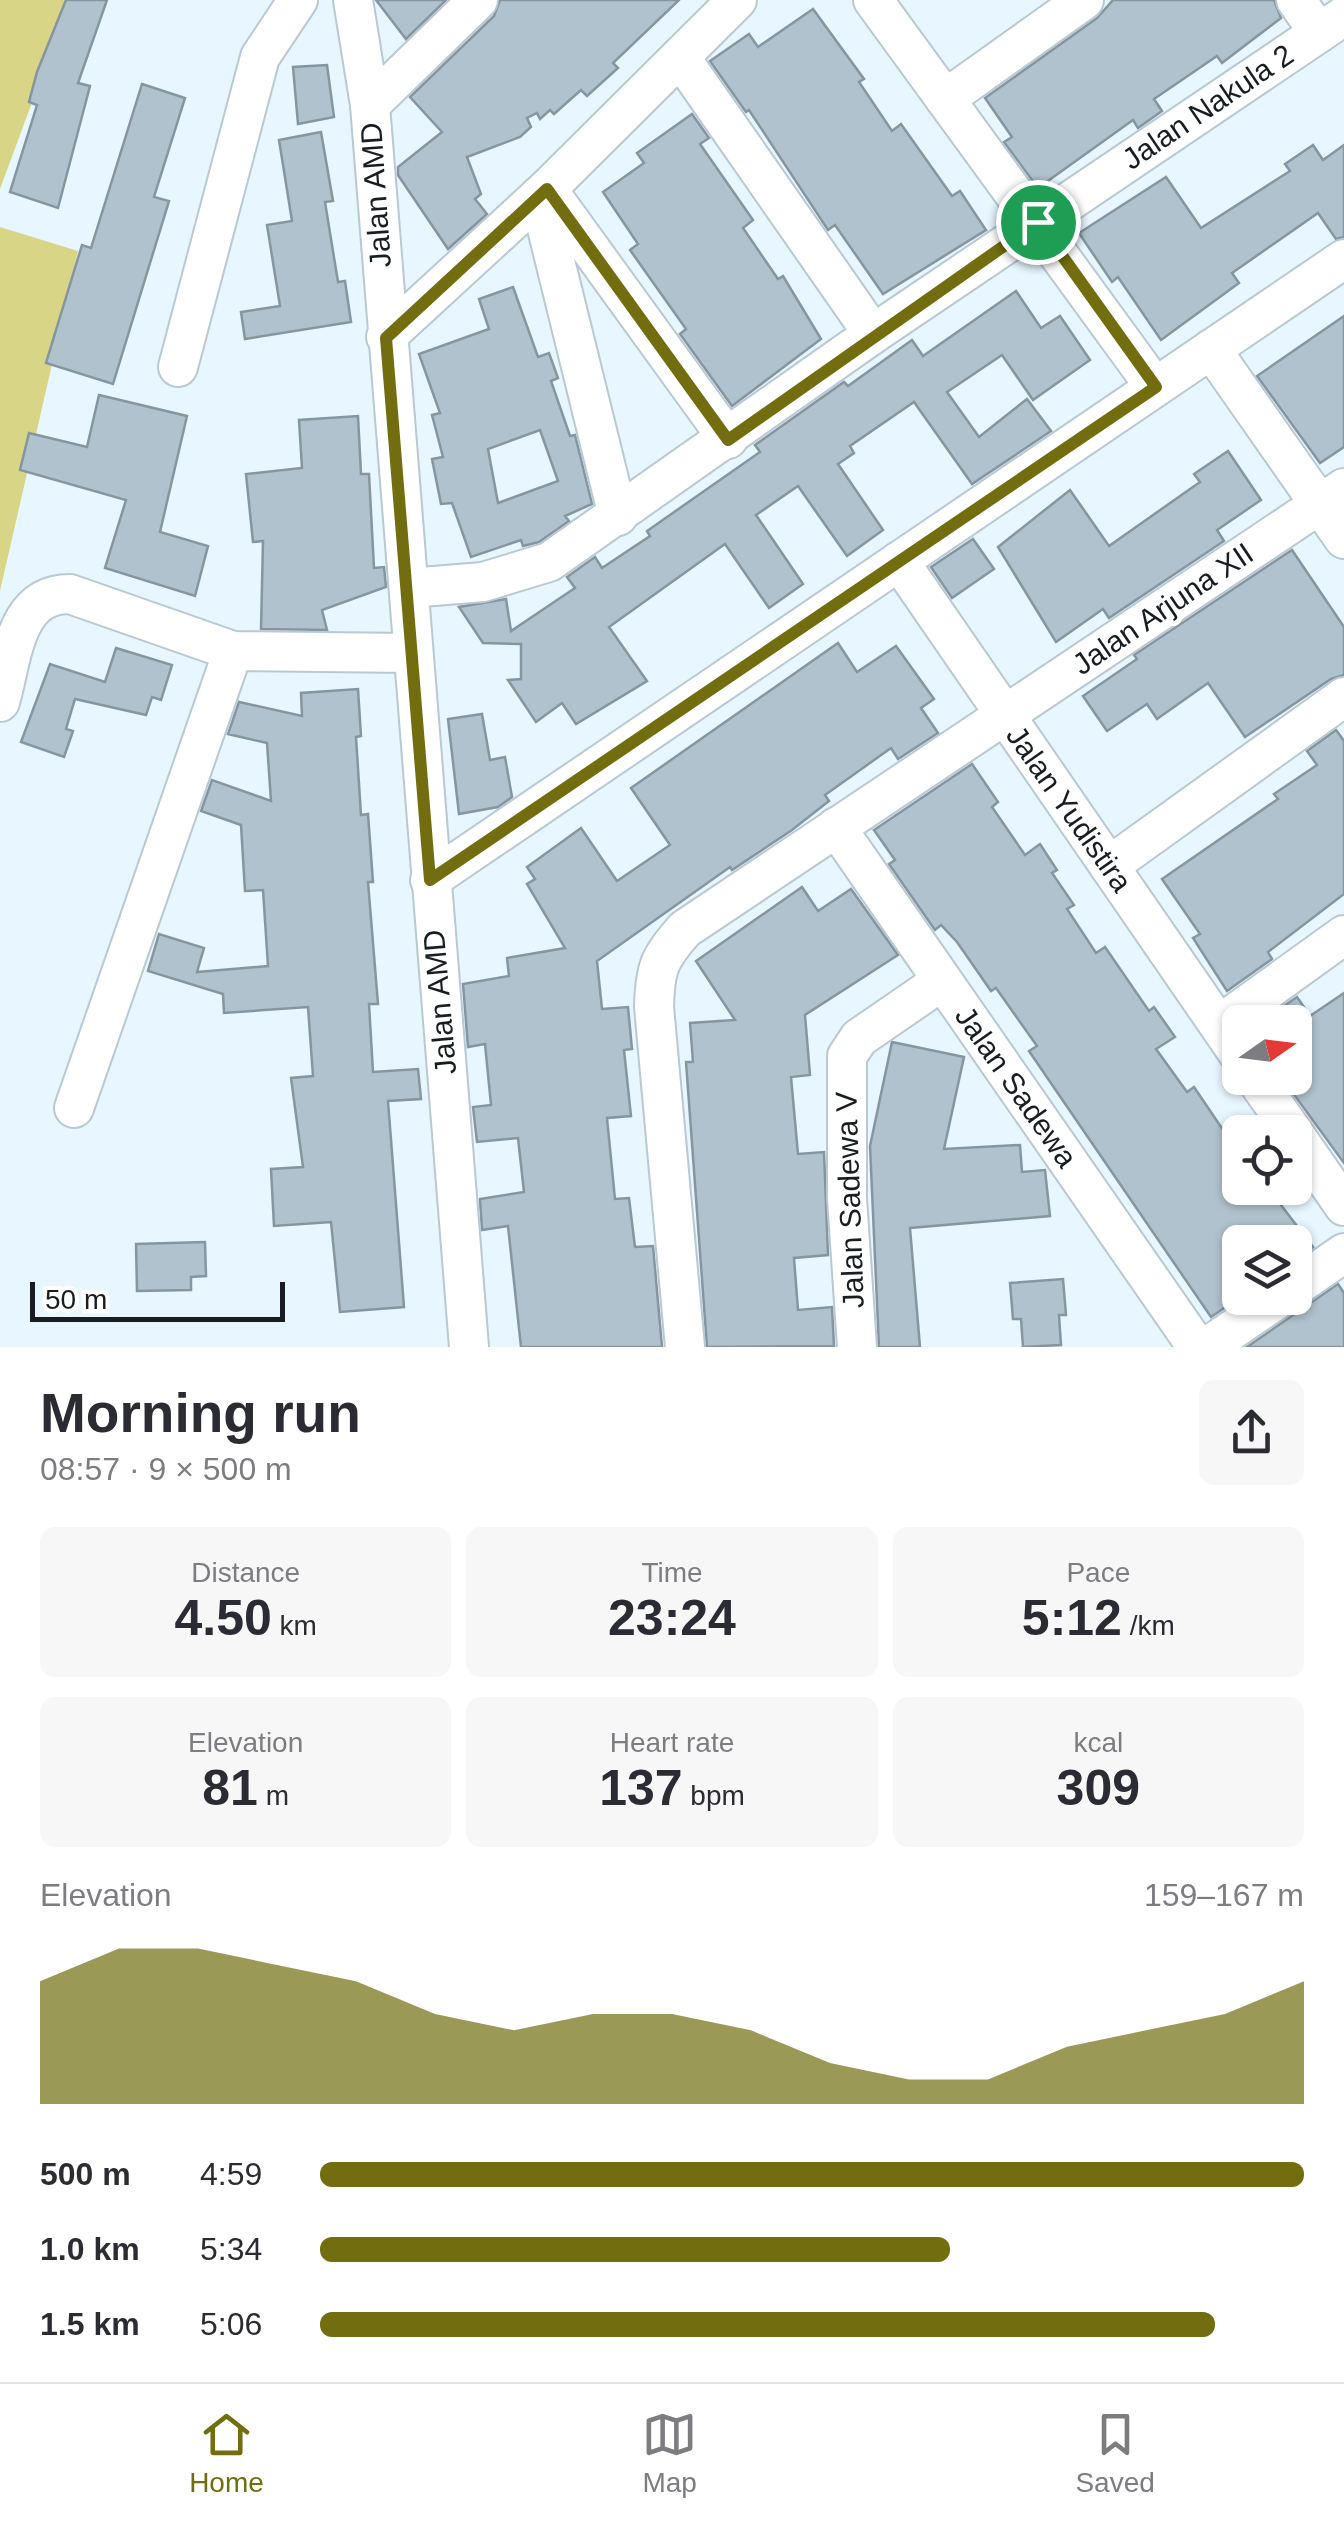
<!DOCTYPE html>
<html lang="en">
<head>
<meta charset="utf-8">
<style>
  :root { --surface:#fff; --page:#f7f7f7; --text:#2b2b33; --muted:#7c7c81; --line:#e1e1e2; --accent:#726e0f }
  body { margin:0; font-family:Arial,sans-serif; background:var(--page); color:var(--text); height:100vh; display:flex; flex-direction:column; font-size:38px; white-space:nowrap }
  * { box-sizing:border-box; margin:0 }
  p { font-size:32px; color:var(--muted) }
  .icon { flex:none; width:55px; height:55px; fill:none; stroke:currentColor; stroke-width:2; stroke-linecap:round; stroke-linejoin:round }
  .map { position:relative; height:1347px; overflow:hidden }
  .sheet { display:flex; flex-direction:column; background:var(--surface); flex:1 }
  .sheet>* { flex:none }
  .needle { width:65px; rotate:76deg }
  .controls { position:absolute; left:1222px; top:1005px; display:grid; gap:20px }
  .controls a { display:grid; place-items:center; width:90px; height:90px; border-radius:15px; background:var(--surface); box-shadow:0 2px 8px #0004; font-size:50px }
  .scale { position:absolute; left:30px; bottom:25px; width:255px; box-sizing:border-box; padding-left:10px; border:5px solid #171d21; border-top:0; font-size:28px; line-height:35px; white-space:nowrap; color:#171d21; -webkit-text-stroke:8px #fff; paint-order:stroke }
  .pin { position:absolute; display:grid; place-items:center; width:85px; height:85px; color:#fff; margin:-42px; border:5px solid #fff; border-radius:50%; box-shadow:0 2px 10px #0007 }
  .round { display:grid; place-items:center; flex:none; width:105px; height:105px; border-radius:15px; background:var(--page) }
  .summary { display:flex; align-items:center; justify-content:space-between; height:170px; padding:0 40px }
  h1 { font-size:55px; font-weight:800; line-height:75px }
  .metrics { display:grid; grid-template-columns:repeat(3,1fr); gap:15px; height:170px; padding:10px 40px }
  .metrics div { display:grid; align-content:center; border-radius:15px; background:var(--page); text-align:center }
  .metrics b { font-size:50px; font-weight:800 }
  .metrics small { font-size:28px; font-weight:400 }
  .metrics p { font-size:28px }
  .chart { height:280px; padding:20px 40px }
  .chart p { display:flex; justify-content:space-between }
  .chart svg { width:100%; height:180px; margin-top:10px; fill:var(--accent); opacity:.7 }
  ul { padding:0 40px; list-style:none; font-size:32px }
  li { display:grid; grid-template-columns:160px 120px 1fr; align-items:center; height:75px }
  li i { height:25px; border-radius:12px; background:var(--accent) }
  .tab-bar { display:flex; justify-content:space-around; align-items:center; height:140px; border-top:2px solid var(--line); background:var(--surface); font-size:28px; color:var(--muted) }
  .tab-bar a { display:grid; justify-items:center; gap:5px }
  .tab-bar .active { color:var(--accent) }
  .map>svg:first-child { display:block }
</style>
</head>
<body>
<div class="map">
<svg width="1344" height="1347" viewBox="0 0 1344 1347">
  <rect width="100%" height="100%" fill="#e7f6ff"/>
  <g fill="#d8d686">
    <path d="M 0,0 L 70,0 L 0,189 Z"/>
    <path d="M 0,227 L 78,251 L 0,591 Z"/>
  </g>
  <g fill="#b0c2cd" stroke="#8596a0" stroke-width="2.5" fill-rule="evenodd">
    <path d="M 66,0 L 107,0 L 78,83 L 90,86 L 58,208 L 10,192 L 37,105 L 29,102 L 37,72 Z"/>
    <path d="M 376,0 L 446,0 L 406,39 Z"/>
    <path d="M 500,0 L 679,0 L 613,63 L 618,68 L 587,96 L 581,90 L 554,114 L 550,110 L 540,119 L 537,113 L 527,118 L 531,127 L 520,137 L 467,157 L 481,194 L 475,199 L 487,214 L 448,249 L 398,175 L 398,167 L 442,132 L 410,97 L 494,16 Z"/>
    <path d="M 1113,0 L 1274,0 L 1281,18 L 1222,63 L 1217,56 L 1154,99 L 1162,111 L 1138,128 L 1133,120 L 1038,188 L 1004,142 L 1012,137 L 985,98 L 1097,18 Z"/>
    <path d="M 813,9 L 864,79 L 859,82 L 892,131 L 901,124 L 952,196 L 960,191 L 986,230 L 883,294 L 835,225 L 828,230 L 749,110 L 746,112 L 710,61 L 749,34 L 758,47 Z"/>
    <path d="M 327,65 L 334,117 L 298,124 L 293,67 Z"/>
    <path d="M 142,84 L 185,98 L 154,197 L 169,201 L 113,384 L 46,363 L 82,245 L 91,248 Z"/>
    <path d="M 692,114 L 709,138 L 700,144 L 753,220 L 743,228 L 778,279 L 783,276 L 821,339 L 732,406 L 680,334 L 686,329 L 630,250 L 638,244 L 603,192 L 644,163 L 637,153 Z"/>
    <path d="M 321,132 L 333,201 L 325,202 L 338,282 L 345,281 L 351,322 L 245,339 L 241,312 L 280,306 L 267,225 L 292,221 L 279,140 Z"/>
    <path d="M 1313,145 L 1323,160 L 1344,145 L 1344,237 L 1336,239 L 1318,213 L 1232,273 L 1239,283 L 1161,340 L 1118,277 L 1112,282 L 1079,233 L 1166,177 L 1201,228 L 1290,171 L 1285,164 Z"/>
    <path d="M 513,287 L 538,357 L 549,353 L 558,378 L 551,381 L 570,436 L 575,435 L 592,504 L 565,516 L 569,521 L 539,542 L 523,546 L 521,540 L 471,557 L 452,503 L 441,504 L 432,459 L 443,457 L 432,415 L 440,413 L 419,354 L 489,329 L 479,299 ZM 540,430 L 558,481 L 498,503 L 488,449 Z"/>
    <path d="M 1016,291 L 1041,328 L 1060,316 L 1090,360 L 1033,400 L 1002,355 L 947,392 L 979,437 L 1027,399 L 1051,431 L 972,484 L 914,402 L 850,446 L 854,453 L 838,464 L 883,530 L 847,556 L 798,486 L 756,515 L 803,584 L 769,608 L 725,544 L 609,627 L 647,681 L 576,724 L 562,703 L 536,722 L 508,680 L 521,679 L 521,644 L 483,643 L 459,607 L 506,599 L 511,631 L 575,588 L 567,577 L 595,557 L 602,568 L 650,536 L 647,531 L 760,452 L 755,445 L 844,382 L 848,386 L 912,340 L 923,356 Z"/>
    <path d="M 1344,316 L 1344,447 L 1320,463 L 1257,376 Z"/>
    <path d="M 99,395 L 187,416 L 160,532 L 208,546 L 195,596 L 105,568 L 126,500 L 20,470 L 29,433 L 87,447 Z"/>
    <path d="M 358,416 L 361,474 L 369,474 L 374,568 L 384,567 L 386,587 L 322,610 L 327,630 L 261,629 L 263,541 L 253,542 L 246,474 L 302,468 L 299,420 Z"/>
    <path d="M 1228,451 L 1261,500 L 1217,530 L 1224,541 L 1109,618 L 1103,609 L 1056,642 L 998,547 L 1070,490 L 1109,546 L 1200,482 L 1194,474 Z"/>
    <path d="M 973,539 L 994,569 L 952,598 L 931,567 Z"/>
    <path d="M 1292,550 L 1344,627 L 1344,675 L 1331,679 L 1245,737 L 1208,683 L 1157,719 L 1147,704 L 1107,731 L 1083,696 L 1137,659 L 1134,655 Z"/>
    <path d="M 838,643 L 857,672 L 896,646 L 934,699 L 921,708 L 938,733 L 898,759 L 891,748 L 825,795 L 829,801 L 792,830 L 732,870 L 730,867 L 597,961 L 602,1009 L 628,1007 L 632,1049 L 624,1050 L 631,1116 L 607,1118 L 615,1199 L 629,1198 L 635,1247 L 653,1246 L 662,1347 L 521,1347 L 508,1226 L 482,1230 L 480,1199 L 524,1192 L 518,1138 L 477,1142 L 473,1107 L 491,1105 L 485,1044 L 468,1047 L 463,984 L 509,976 L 507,958 L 565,948 L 527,884 L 535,879 L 527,867 L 581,828 L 617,881 L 670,845 L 631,788 Z"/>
    <path d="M 116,648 L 172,665 L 161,700 L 152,697 L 146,715 L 75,699 L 66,729 L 73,731 L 64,757 L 21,742 L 50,664 L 105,682 Z"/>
    <path d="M 358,689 L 361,736 L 356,737 L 361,815 L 368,814 L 373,882 L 368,882 L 378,1004 L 369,1004 L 373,1072 L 418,1069 L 421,1099 L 388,1101 L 404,1307 L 340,1312 L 331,1222 L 274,1226 L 271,1169 L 303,1167 L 291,1078 L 313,1076 L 308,1007 L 224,1013 L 223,994 L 148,971 L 159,934 L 204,948 L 197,972 L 268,966 L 263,890 L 245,891 L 241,825 L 201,811 L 212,780 L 271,801 L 267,743 L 228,734 L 239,702 L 302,716 L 301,693 Z"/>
    <path d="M 482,714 L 490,760 L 505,757 L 512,797 L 498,807 L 459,814 L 448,719 Z"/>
    <path d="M 1336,730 L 1344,741 L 1344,894 L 1268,952 L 1272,959 L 1227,991 L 1193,938 L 1200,934 L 1162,879 L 1278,799 L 1274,794 L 1317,765 L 1307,751 Z"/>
    <path d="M 972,764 L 998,802 L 992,807 L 1025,855 L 1040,844 L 1057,870 L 1052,873 L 1074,905 L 1067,909 L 1096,953 L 1105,947 L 1149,1011 L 1154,1007 L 1175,1037 L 1156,1049 L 1187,1092 L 1194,1087 L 1240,1155 L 1240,1188 L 1268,1188 L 1313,1247 L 1295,1260 L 1295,1242 L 1240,1242 L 1240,1297 L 1211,1317 L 1029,1051 L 1037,1046 L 996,988 L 991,991 L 957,942 L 941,925 L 935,930 L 889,864 L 895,860 L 874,830 Z"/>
    <path d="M 802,887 L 818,911 L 851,889 L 898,955 L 805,1015 L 810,1075 L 791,1077 L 798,1154 L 824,1152 L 828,1255 L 794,1258 L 798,1310 L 832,1307 L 834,1346 L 707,1347 L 686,1062 L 693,1062 L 690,1023 L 735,1020 L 696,961 Z"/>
    <path d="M 1344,993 L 1344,1163 L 1282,1078 L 1295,1078 L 1295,1026 L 1301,1022 L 1261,1022 L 1297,997 L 1310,1016 Z"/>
    <path d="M 892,1042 L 964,1057 L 944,1149 L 1020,1145 L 1022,1172 L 1045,1170 L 1050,1216 L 910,1228 L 920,1347 L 879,1347 L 870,1146 Z"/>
    <path d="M 205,1242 L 206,1276 L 191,1277 L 191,1290 L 137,1291 L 136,1244 Z"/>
    <path d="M 1063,1279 L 1066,1315 L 1059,1315 L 1061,1345 L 1023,1347 L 1021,1319 L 1013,1319 L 1010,1283 Z"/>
    <path d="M 1338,1284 L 1344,1293 L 1344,1347 L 1247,1347 Z"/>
  </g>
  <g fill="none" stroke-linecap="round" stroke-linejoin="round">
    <defs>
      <g id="minor">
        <path d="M 353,0 L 370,105 L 469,1347"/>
        <path d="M 873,0 L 1155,387"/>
        <path d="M 1296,0 L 1319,33"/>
        <path d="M 680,57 L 873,334"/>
        <path d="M 945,99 L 1084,0"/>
        <path d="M 370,105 L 478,0"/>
        <path d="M 547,189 L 728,439"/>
        <path d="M 539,196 L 618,516"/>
        <path d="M 386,337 L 547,189 L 737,0"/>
        <path d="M 1211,349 L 1344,539"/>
        <path d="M 178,367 L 260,57 L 298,0"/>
        <path d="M 899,561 L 1240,1056"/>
        <path d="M 409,588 L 483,582 L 549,562 L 873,334 L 1344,16"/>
        <path d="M 0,702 C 13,657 14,594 70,594 L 233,651 L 411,653"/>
        <path d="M 836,827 L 1197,1347"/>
        <path d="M 1109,866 L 1344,697"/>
        <path d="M 430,880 L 1344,259"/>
        <path d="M 1219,1025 L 1344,935"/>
        <path d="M 1255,1078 L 1293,1132"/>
        <path d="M 74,1108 L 233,651"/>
        <path d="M 1295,1135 L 1344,1206"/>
        <path d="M 1295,1287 L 1344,1253"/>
        <path d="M 685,1347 L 654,1007 C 655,968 659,958 685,929 L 1344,488"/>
        <path d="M 857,1347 L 847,1198 L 847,1056 L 859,1038 L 942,981"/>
        <path d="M 1207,1347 L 1279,1298"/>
      </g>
    </defs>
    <use href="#minor" stroke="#b8c9d4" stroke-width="42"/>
    <use href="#minor" stroke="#fff" stroke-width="38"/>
  </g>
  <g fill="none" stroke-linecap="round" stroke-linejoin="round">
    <defs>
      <path id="route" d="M 547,189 L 728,440 L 1038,222 L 1156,387 L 430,880 L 386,338 Z"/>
    </defs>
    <use href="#route" stroke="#fff" stroke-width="20"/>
    <use href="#route" stroke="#726e0f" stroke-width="12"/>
  </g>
  <g text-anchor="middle" stroke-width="10" stroke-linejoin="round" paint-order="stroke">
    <g font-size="30" fill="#171d21" stroke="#fff">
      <text transform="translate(1208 107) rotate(-34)" y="10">Jalan Nakula 2</text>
      <text transform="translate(376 195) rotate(-94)" y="10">Jalan AMD</text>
      <text transform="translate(1163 609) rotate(-34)" y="10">Jalan Arjuna XII</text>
      <text transform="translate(1069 809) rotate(55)" y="10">Jalan Yudistira</text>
      <text transform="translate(440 1002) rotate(-95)" y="10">Jalan AMD</text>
      <text transform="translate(1016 1087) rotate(55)" y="10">Jalan Sadewa</text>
      <text transform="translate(850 1200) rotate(-92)" y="10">Jalan Sadewa V</text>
    </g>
  </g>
</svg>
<div class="controls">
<a><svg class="needle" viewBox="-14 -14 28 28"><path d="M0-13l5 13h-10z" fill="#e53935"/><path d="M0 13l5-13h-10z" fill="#7c7c81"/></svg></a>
<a><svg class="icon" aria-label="locate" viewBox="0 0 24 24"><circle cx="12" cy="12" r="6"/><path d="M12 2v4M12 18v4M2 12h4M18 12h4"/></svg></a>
<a><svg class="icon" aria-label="layers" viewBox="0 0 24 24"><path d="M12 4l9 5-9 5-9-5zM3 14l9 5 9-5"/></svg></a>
</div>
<div class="scale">50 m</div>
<div class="pin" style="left:1038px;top:222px;background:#1e9e55"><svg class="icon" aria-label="arrive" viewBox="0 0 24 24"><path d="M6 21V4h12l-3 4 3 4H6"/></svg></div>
</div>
<section class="sheet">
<div class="summary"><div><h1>Morning run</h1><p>08:57 · 9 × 500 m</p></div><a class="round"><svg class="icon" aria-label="share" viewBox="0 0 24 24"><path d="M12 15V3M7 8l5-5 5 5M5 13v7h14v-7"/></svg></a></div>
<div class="metrics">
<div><p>Distance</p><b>4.50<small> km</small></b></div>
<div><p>Time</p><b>23:24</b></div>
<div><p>Pace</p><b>5:12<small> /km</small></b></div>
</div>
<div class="metrics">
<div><p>Elevation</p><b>81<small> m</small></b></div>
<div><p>Heart rate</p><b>137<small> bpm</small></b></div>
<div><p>kcal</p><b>309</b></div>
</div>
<div class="chart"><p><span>Elevation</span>159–167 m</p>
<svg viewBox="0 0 160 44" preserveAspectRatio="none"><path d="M0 44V14L10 6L20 6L30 10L40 14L50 22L60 26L70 22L80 22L90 26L100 34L110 38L120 38L130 30L140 26L150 22L160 14V44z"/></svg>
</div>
<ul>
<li><b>500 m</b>4:59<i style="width:100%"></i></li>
<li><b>1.0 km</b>5:34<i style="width:64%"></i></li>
<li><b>1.5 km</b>5:06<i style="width:91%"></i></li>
</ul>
</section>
<nav class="tab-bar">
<a class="active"><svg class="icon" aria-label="home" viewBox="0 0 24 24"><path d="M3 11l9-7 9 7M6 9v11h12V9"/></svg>Home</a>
<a><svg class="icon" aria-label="map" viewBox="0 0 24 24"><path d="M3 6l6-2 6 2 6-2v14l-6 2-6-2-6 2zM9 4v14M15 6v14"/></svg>Map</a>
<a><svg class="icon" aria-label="saved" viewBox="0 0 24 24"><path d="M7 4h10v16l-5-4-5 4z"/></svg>Saved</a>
</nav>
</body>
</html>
